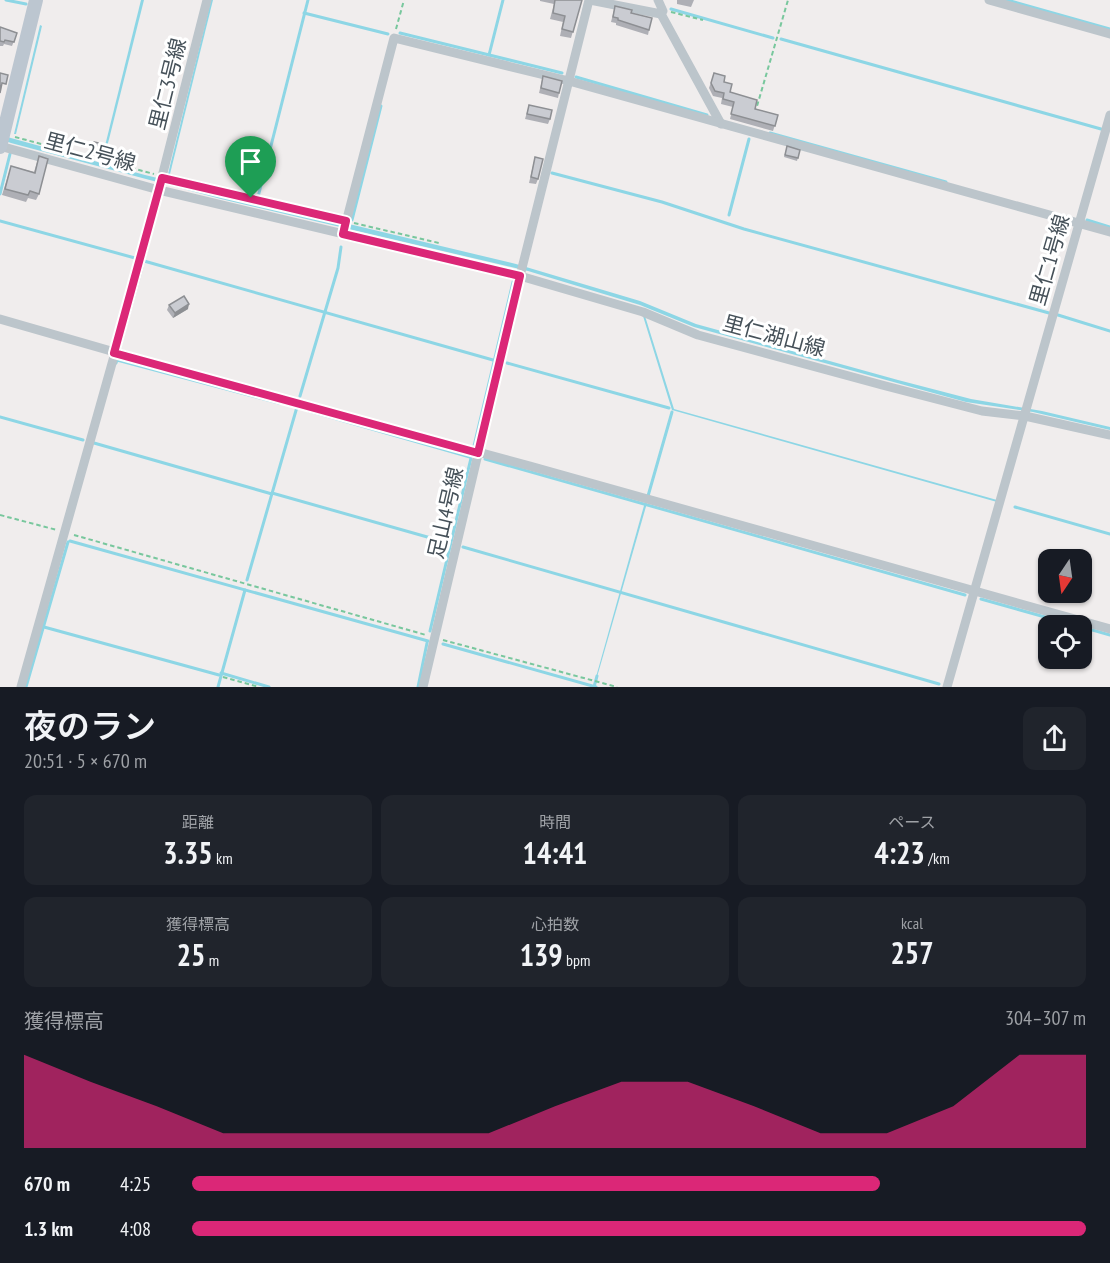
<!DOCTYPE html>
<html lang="ja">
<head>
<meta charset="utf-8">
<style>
  :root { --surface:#171b24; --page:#20242c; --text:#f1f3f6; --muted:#9ea1a6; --accent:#db2777 }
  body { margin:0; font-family:"PT Sans Narrow","Noto Sans JP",sans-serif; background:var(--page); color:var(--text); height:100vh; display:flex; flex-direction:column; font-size:22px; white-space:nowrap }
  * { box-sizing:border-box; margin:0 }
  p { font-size:20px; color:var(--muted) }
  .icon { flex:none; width:33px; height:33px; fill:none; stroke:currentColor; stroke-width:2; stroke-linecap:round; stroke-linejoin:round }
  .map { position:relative; height:687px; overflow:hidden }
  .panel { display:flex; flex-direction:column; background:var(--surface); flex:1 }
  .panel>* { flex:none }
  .needle { width:39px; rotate:193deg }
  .tools { position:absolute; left:1038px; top:549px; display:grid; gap:12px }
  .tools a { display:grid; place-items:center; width:54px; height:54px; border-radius:12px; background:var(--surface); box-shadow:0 2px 4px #0004; font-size:30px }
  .pin { position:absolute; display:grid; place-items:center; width:51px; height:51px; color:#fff; margin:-62px -26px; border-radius:50% 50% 50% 0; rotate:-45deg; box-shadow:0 0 6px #0007 }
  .pin .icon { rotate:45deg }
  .round { display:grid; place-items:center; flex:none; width:63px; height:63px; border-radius:12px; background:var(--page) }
  .summary { display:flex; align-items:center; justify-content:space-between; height:102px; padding:0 24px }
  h1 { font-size:33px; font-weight:600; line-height:45px }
  .stats { display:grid; grid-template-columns:repeat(3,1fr); gap:9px; height:102px; padding:6px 24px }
  .stats div { display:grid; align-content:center; border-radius:12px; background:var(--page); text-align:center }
  .stats b { font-size:30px; font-weight:600 }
  .stats small { font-size:16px; font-weight:400 }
  .stats p { font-size:16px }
  .chart { height:168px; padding:12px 24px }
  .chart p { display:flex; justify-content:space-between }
  .chart svg { width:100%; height:108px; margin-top:6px; fill:var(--accent); opacity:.7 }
  ul { padding:0 24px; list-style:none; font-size:20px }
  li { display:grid; grid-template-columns:96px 72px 1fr; align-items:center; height:45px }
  li i { height:15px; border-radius:8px; background:var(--accent) }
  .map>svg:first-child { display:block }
</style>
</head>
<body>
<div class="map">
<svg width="1110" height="687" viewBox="0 0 1110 687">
  <rect width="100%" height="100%" fill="#f0eded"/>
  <g fill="#8dd6e5">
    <path d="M 141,0 L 144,0 L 104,159 L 102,158 Z"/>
    <path d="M 211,0 L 213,0 L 169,178 L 167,178 Z"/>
    <path d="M 40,25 L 42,26 L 16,134 L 14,134 Z"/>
    <path d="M 0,135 L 145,175 L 516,264 L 640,301 L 696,324 L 898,380 L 971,399 L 1042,411 L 1110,427 L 1110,430 L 1033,412 L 966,402 L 694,327 L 640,305 L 528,271 L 221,199 L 11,143 L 0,139 Z"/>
    <path d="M 643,316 L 645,316 L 674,409 L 997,500 L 997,502 L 672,410 Z"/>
    <path d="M 645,502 L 647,503 L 597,677 L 596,677 Z"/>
  </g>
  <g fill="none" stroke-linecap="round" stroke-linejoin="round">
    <g stroke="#8dd6e5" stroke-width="3">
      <path d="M 6,0 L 26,4"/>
      <path d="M 1007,0 L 1110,29"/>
      <path d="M 671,9 L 773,38"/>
      <path d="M 304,13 L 388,34"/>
      <path d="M 400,33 L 562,73"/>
      <path d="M 781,39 L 1101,129"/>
      <path d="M 489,55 L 503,0"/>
      <path d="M 576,77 L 707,115"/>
      <path d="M 770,133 L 946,182"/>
      <path d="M 552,173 L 662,202 L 744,229 L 1049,313"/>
      <path d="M 0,194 L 10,154"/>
      <path d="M 258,197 L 308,0"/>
      <path d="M 729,215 L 749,139"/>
      <path d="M 352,220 L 381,106"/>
      <path d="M 1087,220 L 1110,227"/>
      <path d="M 0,221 L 135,258"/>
      <path d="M 144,261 L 493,360"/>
      <path d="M 1058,315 L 1110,331"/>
      <path d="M 116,363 L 117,360 L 279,403"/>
      <path d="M 507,363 L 669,408"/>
      <path d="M 300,396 L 338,268 L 341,247"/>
      <path d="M 309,411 L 470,457"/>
      <path d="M 0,417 L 83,440"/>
      <path d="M 94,443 L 272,494"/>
      <path d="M 474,446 L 513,282"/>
      <path d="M 485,459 L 965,595"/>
      <path d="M 272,493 L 445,542"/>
      <path d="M 648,496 L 672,412"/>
      <path d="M 1015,507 L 1110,534"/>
      <path d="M 70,541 L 428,641"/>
      <path d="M 463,547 L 939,684"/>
      <path d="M 247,580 L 297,407"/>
      <path d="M 981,599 L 1077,626"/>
      <path d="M 44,627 L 219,675"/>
      <path d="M 1082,627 L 1110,635"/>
      <path d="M 430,631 L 471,458"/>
      <path d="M 443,644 L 596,687"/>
      <path d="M 221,673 L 269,687"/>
      <path d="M 26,687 L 68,542"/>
      <path d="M 218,687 L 245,590"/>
      <path d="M 418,687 L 427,643"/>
      <path d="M 594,687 L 597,676"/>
    </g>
    <g stroke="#78c79d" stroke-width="2" stroke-dasharray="4.5 3" stroke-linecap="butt">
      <path d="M 671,12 L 703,20"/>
      <path d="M 396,29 L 404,0"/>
      <path d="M 755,113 L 788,0"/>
      <path d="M 15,137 L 154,174"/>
      <path d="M 170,180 L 337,219"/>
      <path d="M 354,223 L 439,243"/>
      <path d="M 0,515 L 57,530"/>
      <path d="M 74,535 L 426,635"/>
      <path d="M 443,640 L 617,687"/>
      <path d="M 223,677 L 259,687"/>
    </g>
    <g stroke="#bcc5cb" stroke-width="9">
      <path d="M 589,0 L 520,276 L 643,312 L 698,335 L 882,385 L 982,411 L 1025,416 L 1110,435"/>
      <path d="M 590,0 L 661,14 L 663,11 L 658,0"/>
      <path d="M 989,0 L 1110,34"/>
      <path d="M 661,14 L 721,124"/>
      <path d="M 0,146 L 159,190 L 520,276 L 423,687"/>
      <path d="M 343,234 L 394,38 L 569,81 L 1110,232"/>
      <path d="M 0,319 L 212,380 L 530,466 L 1110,629"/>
      <path d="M 21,687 L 138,271 L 207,0"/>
      <path d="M 947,687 L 1110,115"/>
    </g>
    <path stroke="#bcc6d0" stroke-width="14" d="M 0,147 L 36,0"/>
  </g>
  <g fill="#aeafb5">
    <path d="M 540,0 L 582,0 L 571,38 L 560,36 L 563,22 L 550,19 L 554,4 L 540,1 Z"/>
    <path d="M 677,0 L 694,0 L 691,7 L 677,4 Z"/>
    <path d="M 615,6 L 631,13 L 649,30 L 648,35 L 616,25 L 616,23 L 611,22 Z"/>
    <path d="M 0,27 L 17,33 L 12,46 L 4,44 L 3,46 L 0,46 Z"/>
    <path d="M 714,73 L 724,82 L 730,92 L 755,109 L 778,115 L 773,131 L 730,119 L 733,107 L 721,104 L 722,98 L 713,96 L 709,88 Z"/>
    <path d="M 543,76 L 559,93 L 558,98 L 539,93 Z"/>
    <path d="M 529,105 L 550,119 L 548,124 L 525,119 Z"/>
    <path d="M 94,142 L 101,154 L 100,157 L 91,155 Z"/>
    <path d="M 787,146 L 800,150 L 797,161 L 784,157 Z"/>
    <path d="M 39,156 L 39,194 L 36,200 L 28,198 L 26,202 L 2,195 L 11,166 L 34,172 Z"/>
    <path d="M 535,157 L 538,179 L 536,184 L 529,183 Z"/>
    <path d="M 169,305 L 188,309 L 173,318 L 167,310 Z"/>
  </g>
  <path fill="#8d8f93" d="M 189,304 L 188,309 L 173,318 L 175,313 Z"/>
  <g fill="#caccd2" stroke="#8d8f93" stroke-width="1.5">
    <path d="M 555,0 L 582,0 L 573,32 L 562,29 L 565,16 L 553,13 Z"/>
    <path d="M 615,6 L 632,10 L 631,13 L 652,18 L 649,30 L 618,20 L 618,18 L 613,17 Z"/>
    <path d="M 0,27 L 17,33 L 14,42 L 5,40 L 4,42 L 0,41 Z"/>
    <path d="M 0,73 L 8,75 L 6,84 L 2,83 L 0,93 Z"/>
    <path d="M 714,73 L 725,76 L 724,82 L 732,84 L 730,92 L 757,100 L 755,109 L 778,115 L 775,126 L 731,114 L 734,102 L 723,99 L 724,93 L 715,91 L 711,83 Z"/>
    <path d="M 543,76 L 562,81 L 559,93 L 541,88 Z"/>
    <path d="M 529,105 L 552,110 L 550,119 L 527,114 Z"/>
    <path d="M 94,142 L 104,144 L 101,154 L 92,152 Z"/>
    <path d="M 787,146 L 800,150 L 798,158 L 785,155 Z"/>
    <path d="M 39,156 L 48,159 L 39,194 L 30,191 L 28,195 L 5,189 L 11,166 L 35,173 Z"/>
    <path d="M 535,157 L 543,159 L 538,179 L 531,177 Z"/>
    <path d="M 184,296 L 189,304 L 175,313 L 169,305 Z"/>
  </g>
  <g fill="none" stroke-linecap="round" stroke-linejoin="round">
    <defs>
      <path id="route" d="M 162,178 L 346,221 L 343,234 L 520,276 L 478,453 L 114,353 Z"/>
    </defs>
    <use href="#route" stroke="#fff" stroke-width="12"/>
    <use href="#route" stroke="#db2777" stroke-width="8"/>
  </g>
  <g text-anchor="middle" stroke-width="6" stroke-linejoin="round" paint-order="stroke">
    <g font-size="21" fill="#465159" stroke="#fff">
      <text transform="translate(168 84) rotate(-76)" y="7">里仁3号線</text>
      <text transform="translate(90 152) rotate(15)" y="7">里仁2号線</text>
      <text transform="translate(1050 260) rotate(-74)" y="7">里仁1号線</text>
      <text transform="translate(774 336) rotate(15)" y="7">里仁湖山線</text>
      <text transform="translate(446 513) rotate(-77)" y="7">足山4号線</text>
    </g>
  </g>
</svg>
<div class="tools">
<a><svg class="needle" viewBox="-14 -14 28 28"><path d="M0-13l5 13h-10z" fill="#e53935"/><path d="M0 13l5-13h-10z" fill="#9ea1a6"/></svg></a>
<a><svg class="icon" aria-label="locate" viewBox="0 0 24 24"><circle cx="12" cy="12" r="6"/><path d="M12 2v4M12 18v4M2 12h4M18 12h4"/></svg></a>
</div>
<div class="pin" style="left:251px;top:198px;background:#1e9e55"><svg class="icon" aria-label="arrive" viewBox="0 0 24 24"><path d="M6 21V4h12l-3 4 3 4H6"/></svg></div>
</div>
<section class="panel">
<div class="summary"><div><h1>夜のラン</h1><p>20:51 · 5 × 670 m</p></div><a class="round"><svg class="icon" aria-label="share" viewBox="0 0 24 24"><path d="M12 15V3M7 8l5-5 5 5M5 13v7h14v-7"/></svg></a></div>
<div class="stats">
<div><p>距離</p><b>3.35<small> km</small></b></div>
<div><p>時間</p><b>14:41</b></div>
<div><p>ペース</p><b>4:23<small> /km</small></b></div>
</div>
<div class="stats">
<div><p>獲得標高</p><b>25<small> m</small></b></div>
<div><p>心拍数</p><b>139<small> bpm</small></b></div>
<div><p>kcal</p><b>257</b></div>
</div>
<div class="chart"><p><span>獲得標高</span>304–307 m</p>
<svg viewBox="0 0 160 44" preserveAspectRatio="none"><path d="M0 44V6L10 17L20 27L30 38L40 38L50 38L60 38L70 38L80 27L90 17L100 17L110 27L120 38L130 38L140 27L150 6L160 6V44z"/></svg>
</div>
<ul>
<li><b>670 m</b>4:25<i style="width:77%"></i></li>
<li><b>1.3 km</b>4:08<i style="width:100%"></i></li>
</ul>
</section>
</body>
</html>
